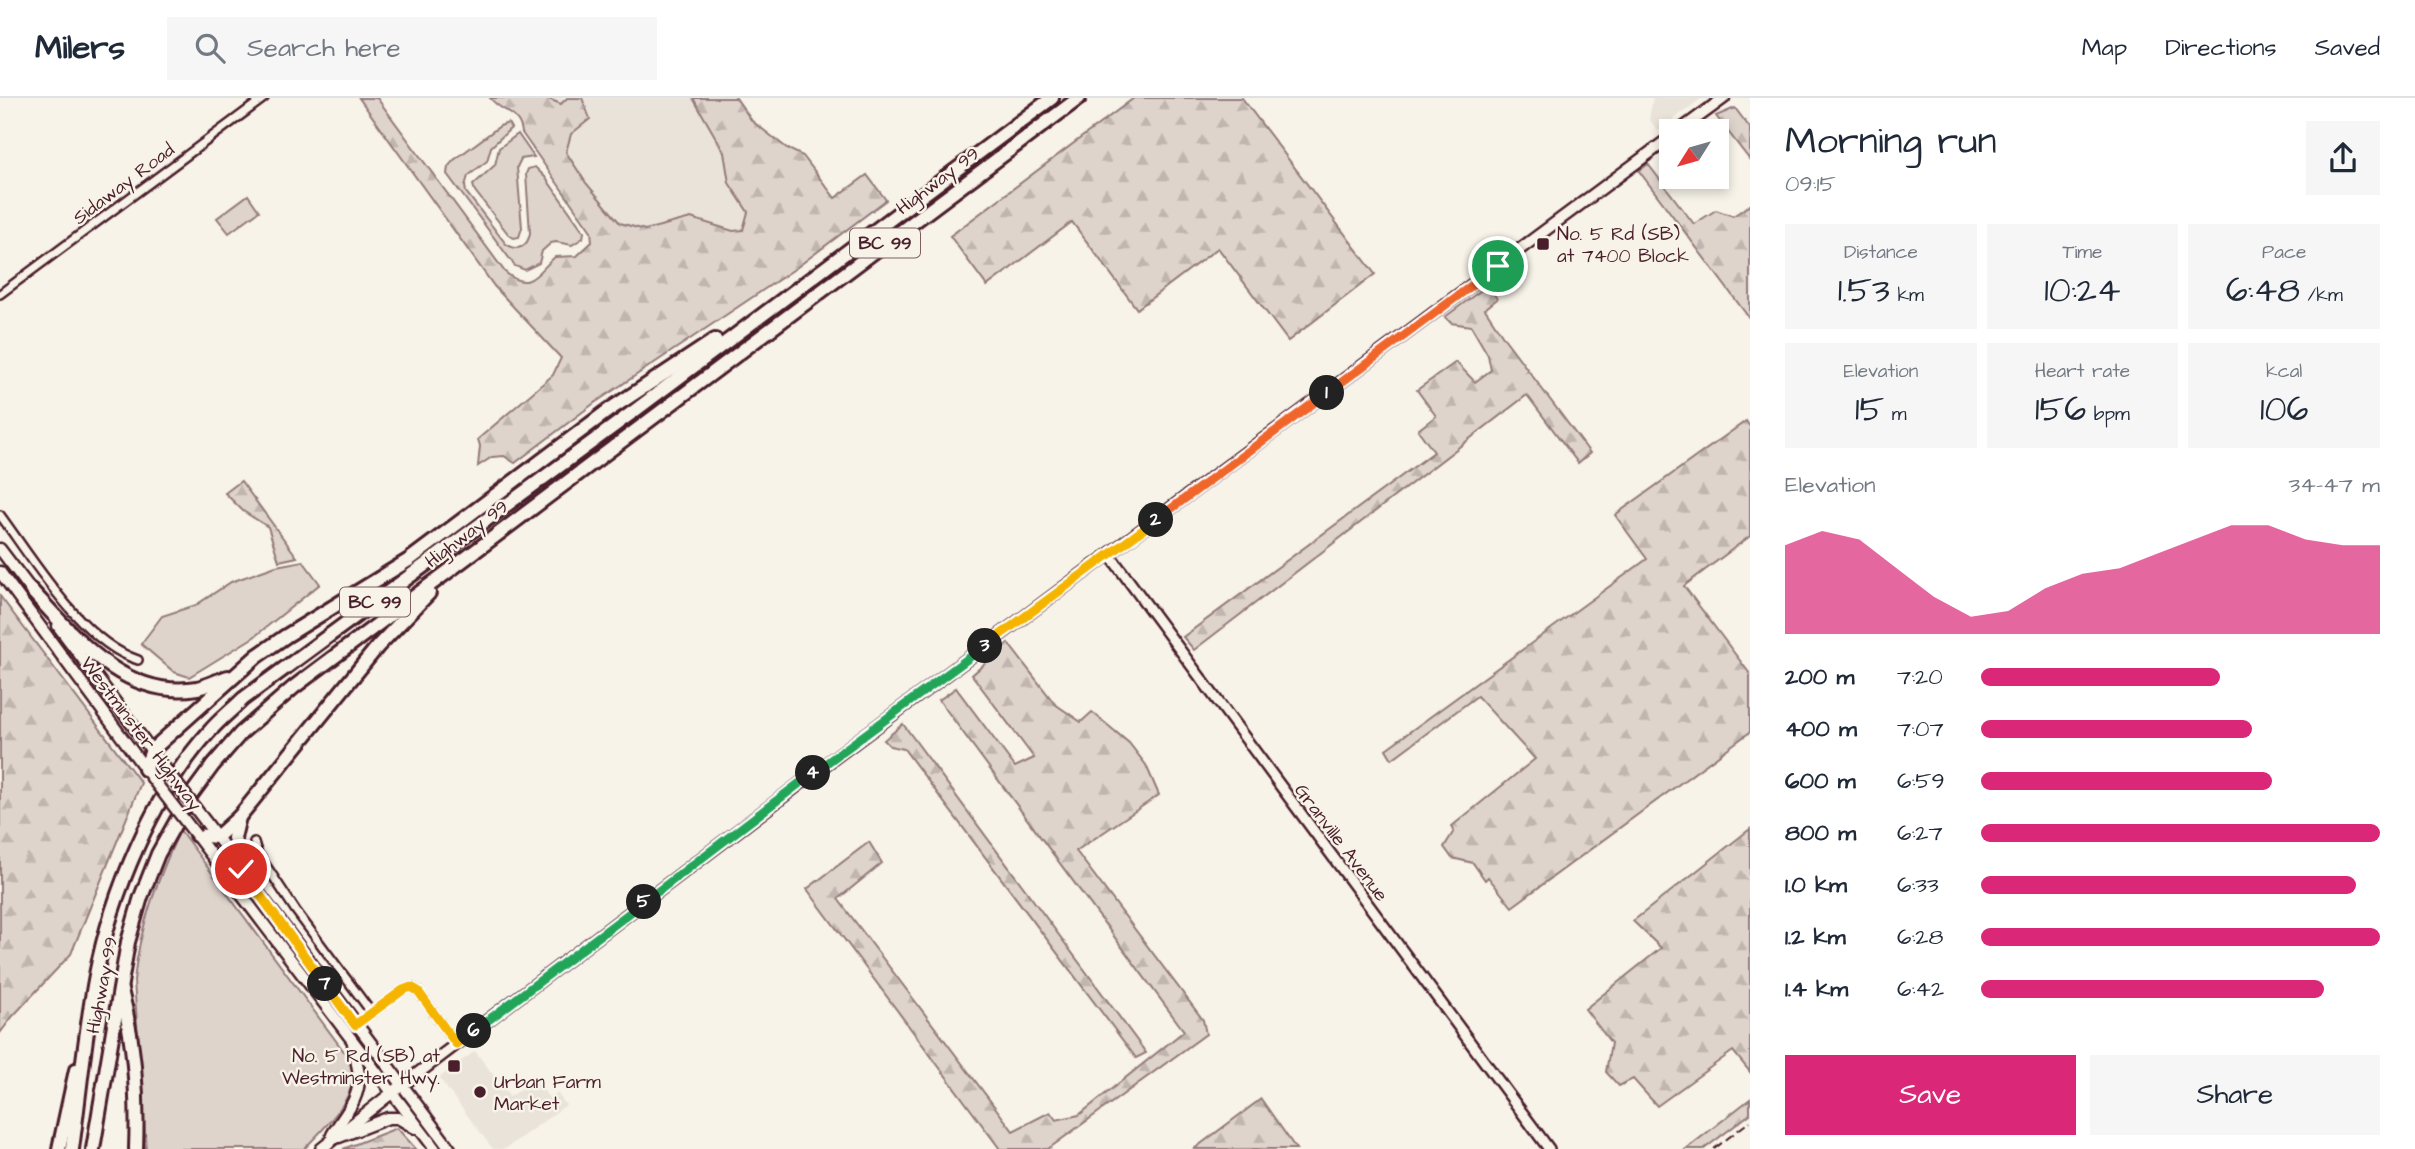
<!DOCTYPE html>
<html lang="en">
<head>
<meta charset="utf-8">
<style>
  :root { --surface:#fff; --page:#f6f6f7; --text:#1f2937; --muted:#747a83; --line:#e0e1e3; --accent:#db2777 }
  body { margin:0; font-family:"Architects Daughter",sans-serif; background:var(--page); color:var(--text); height:100vh; display:flex; flex-direction:column; font-size:26px; white-space:nowrap }
  * { box-sizing:border-box; margin:0 }
  p { font-size:23px; color:var(--muted) }
  .icon { flex:none; width:38px; height:38px; fill:none; stroke:currentColor; stroke-width:2; stroke-linecap:round; stroke-linejoin:round }
  .map { position:relative; flex:1; overflow:hidden }
  .panel { display:flex; flex-direction:column; background:var(--surface); width:665px }
  .panel>* { flex:none }
  .needle { width:46px; rotate:233deg }
  .controls { position:absolute; left:1659px; top:21px; display:grid; gap:14px }
  .controls a { display:grid; place-items:center; width:70px; height:70px; border-radius:0px; background:var(--surface); box-shadow:0 4px 10px #0003; font-size:35px }
  .pin { position:absolute; display:grid; place-items:center; width:60px; height:60px; color:#fff; margin:-30px; border:4px solid #fff; border-radius:50%; box-shadow:0 2px 7px #0007 }
  .km { position:absolute; width:35px; height:35px; margin:-18px; border-radius:50%; background:#222; color:#fff; font-size:19px; line-height:35px; text-align:center }
  .round { display:grid; place-items:center; flex:none; width:74px; height:74px; border-radius:0px; background:var(--page) }
  .head { display:flex; align-items:center; justify-content:space-between; height:119px; padding:0 35px }
  h1 { font-size:38px; font-weight:600; line-height:52px }
  .figures { display:grid; grid-template-columns:repeat(3,1fr); gap:10px; height:119px; padding:7px 35px }
  .figures div { display:grid; align-content:center; border-radius:0px; background:var(--page); text-align:center }
  .figures b { font-size:35px; font-weight:600 }
  .figures small { font-size:19px; font-weight:400 }
  .figures p { font-size:19px }
  .chart { height:196px; padding:14px 35px }
  .chart p { display:flex; justify-content:space-between }
  .chart svg { width:100%; height:126px; margin-top:7px; fill:var(--accent); opacity:.7 }
  .primary-button { display:flex; gap:14px; margin-top:auto; padding:14px 35px }
  .primary-button a { flex:1; height:80px; border-radius:0px; background:var(--accent); color:#fff; font-size:28px; font-weight:600; line-height:80px; text-align:center }
  .primary-button a+a { background:var(--page); color:var(--text) }
  ul { padding:0 35px; list-style:none; font-size:23px }
  li { display:grid; grid-template-columns:112px 84px 1fr; align-items:center; height:52px }
  li i { height:18px; border-radius:9px; background:var(--accent) }
  header { display:flex; align-items:center; gap:42px; box-sizing:border-box; height:98px; padding:0 35px; background:var(--surface); border-bottom:2px solid var(--line) }
  header strong { font-size:33px }
  nav { display:flex; gap:38px; margin-inline-start:auto; font-size:24px }
  .search { width:490px; height:63px; background:var(--page); display:flex; align-items:center; gap:18px; box-sizing:border-box; padding:0 24px; border-radius:0px; color:var(--muted); font-size:26px }
  main { display:flex; flex:1; min-height:0 }
  .map>svg:first-child { display:block }
</style>
</head>
<body>
<header>
<strong>Milers</strong>
<div class="search"><svg class="icon" aria-label="search" viewBox="0 0 24 24"><circle cx="10" cy="10" r="6"/><path d="M15 15l6 6"/></svg>Search here</div>
<nav><a>Map</a><a>Directions</a><a>Saved</a></nav>
</header>
<main>
<div class="map">
<svg width="1750" height="1051" viewBox="0 0 1750 1051">
  <defs>
    <pattern id="forest-firs" width="22" height="20" patternUnits="userSpaceOnUse" patternTransform="scale(1.75)"><rect width="22" height="20" fill="#ded4cc"/><path d="M5 1l3.5 6h-7zM16 11l3.5 6h-7z" fill="#c0b6af"/></pattern>
  </defs>
  <rect width="100%" height="100%" fill="#f7f3e8"/>
  <filter id="ink" filterUnits="userSpaceOnUse"><feTurbulence type="fractalNoise" baseFrequency=".0143" numOctaves="2"/><feDisplacementMap in="SourceGraphic" scale="14" xChannelSelector="R" yChannelSelector="G"/><feConvolveMatrix kernelMatrix="1 2 1 2 8 2 1 2 1" color-interpolation-filters="sRGB"/></filter>
  <g filter="url(#ink)">
    <g fill="#eae3da">
      <path d="M 509,0 L 732,0 L 808,105 L 664,210 Z"/>
      <path d="M 1653,0 L 1702,0 L 1658,33 L 1649,21 Z"/>
      <path d="M 475,953 L 510,999 L 535,981 L 549,1000 L 557,995 L 566,1007 L 505,1051 L 493,1051 L 439,980 Z"/>
    </g>
    <g fill="#ded4cc" stroke="#947a7c" stroke-width="2">
      <path d="M 508,25 L 511,30 L 491,49 L 487,63 L 468,78 L 465,88 L 466,94 L 506,146 C 517,154 528,149 530,135 L 526,76 L 528,71 L 535,69 L 545,79 L 584,134 L 583,140 L 572,147 L 556,144 L 551,145 L 542,153 L 539,165 L 525,172 L 515,168 L 447,76 L 448,69 L 454,62 L 500,28 Z"/>
      <path d="M 518,36 L 534,59 L 521,61 L 517,69 L 522,130 L 519,139 L 514,140 L 509,137 L 475,93 L 473,87 L 495,67 L 499,50 Z"/>
      <path d="M 248,97 L 259,113 L 229,135 L 217,120 Z"/>
      <path d="M 303,463 L 320,486 L 254,539 L 189,579 L 174,574 L 141,546 L 162,518 L 196,507 L 231,484 L 276,468 Z"/>
      <path d="M 180,732 L 348,959 C 350,964 353,970 353,975 C 355,1002 321,1033 304,1051 L 146,1051 L 134,883 C 139,830 158,780 180,732 Z"/>
    </g>
    <g fill="url(#forest-firs)" stroke="#947a7c" stroke-width="2">
      <path d="M 359,0 L 377,0 L 505,174 C 530,196 538,173 555,159 L 577,158 L 592,144 L 591,133 L 522,35 C 520,14 502,15 490,0 L 546,0 L 561,6 L 567,0 L 582,0 L 590,21 L 571,36 L 566,54 L 586,85 L 620,125 L 645,132 L 691,120 L 733,133 L 743,132 L 748,114 L 729,85 L 724,54 L 693,0 L 736,0 L 752,23 L 788,51 L 803,58 L 835,100 L 867,77 L 886,102 L 796,170 L 593,306 L 515,365 L 504,358 L 492,359 L 478,368 L 480,348 L 478,341 L 553,277 L 561,260 L 494,188 Z"/>
      <path d="M 1134,0 L 1242,0 L 1375,176 L 1288,243 L 1218,150 L 1137,211 L 1072,124 L 987,188 L 950,138 Z"/>
      <path d="M 1735,10 L 1750,30 L 1750,62 L 1716,18 Z"/>
      <path d="M 1648,66 L 1694,126 L 1716,112 L 1733,118 L 1750,107 L 1750,221 L 1639,73 Z"/>
      <path d="M 1488,187 L 1497,201 L 1485,211 L 1504,240 L 1590,355 L 1578,365 L 1527,297 L 1194,552 L 1183,539 L 1434,354 L 1418,332 L 1436,318 L 1417,292 L 1456,264 L 1475,284 L 1491,272 L 1488,257 L 1471,228 L 1451,225 L 1445,219 Z"/>
      <path d="M 1746,323 L 1750,329 L 1750,438 L 1684,488 L 1750,576 L 1750,634 L 1512,809 L 1488,779 L 1485,782 L 1473,765 L 1452,760 L 1444,749 L 1454,733 L 1452,728 L 1535,661 L 1477,598 L 1392,661 L 1386,651 L 1647,461 L 1615,417 Z"/>
      <path d="M 241,383 L 297,459 L 279,463 L 268,429 L 243,413 L 225,395 Z"/>
      <path d="M 0,498 L 141,685 L 71,856 L 13,918 L 0,935 Z"/>
      <path d="M 1008,545 L 1055,606 L 1081,624 L 1092,614 L 1129,645 L 1146,667 L 1159,697 L 1076,753 L 1203,922 L 1206,936 L 1048,1051 L 1000,1051 L 807,791 L 869,744 L 882,765 L 838,801 L 1013,1033 L 1050,1014 L 1056,1022 L 1079,1017 L 1184,933 L 939,602 L 956,590 L 1015,669 L 1034,660 L 972,577 Z"/>
      <path d="M 903,626 L 1146,955 L 1136,960 L 904,651 L 890,648 L 884,642 Z"/>
      <path d="M 1750,731 L 1750,974 L 1733,953 L 1657,1008 L 1633,981 L 1619,988 L 1606,974 L 1611,945 L 1585,911 L 1661,850 L 1633,823 Z"/>
      <path d="M 1261,1001 L 1296,1051 L 1194,1051 Z"/>
      <path d="M 1750,1001 L 1750,1016 L 1704,1051 L 1686,1051 Z"/>
      <path d="M 397,1030 L 416,1051 L 343,1051 Z"/>
    </g>
    <g fill="none" stroke-linecap="round" stroke-linejoin="round">
      <defs>
        <g id="minor">
          <path d="M 0,196 L 264,0"/>
          <path d="M 0,417 C 34,463 82,544 138,562"/>
          <path d="M 254,744 L 257,754 L 296,813 L 371,914"/>
          <path d="M 355,927 L 403,892 L 411,889 L 418,893 L 456,946"/>
        </g>
        <path id="tertiary" d="M 1109,456 L 1549,1051"/>
        <g id="secondary">
          <path d="M 1679,33 L 1724,0"/>
          <path d="M 0,451 L 35,497"/>
          <path d="M 0,474 L 158,688"/>
          <path d="M 58,528 L 161,665"/>
          <path d="M 205,723 L 450,1051"/>
          <path d="M 196,737 L 435,1051"/>
          <path d="M 332,1037 C 343,1018 360,1002 359,978 C 358,966 354,957 353,945"/>
          <path d="M 339,1039 L 388,1020 L 398,1020 L 415,1030"/>
          <path d="M 321,1051 L 384,1001 L 822,669 L 1671,39"/>
        </g>
        <g id="motorway">
          <path d="M 31,492 C 75,539 124,602 197,590 C 207,588 218,582 228,579"/>
          <path d="M 145,671 L 152,652 L 257,558 L 286,538 L 409,462 L 609,312 L 715,242"/>
          <path d="M 239,719 L 234,740 L 241,771"/>
          <path d="M 196,737 L 217,739 L 239,719 L 378,548 L 429,495"/>
          <path d="M 121,892 C 134,942 138,999 136,1051"/>
          <path d="M 59,1051 L 76,972"/>
          <path d="M 72,1051 C 80,993 85,934 96,877 C 111,797 154,694 209,634 C 219,622 232,612 243,601 L 637,311 L 1052,0"/>
          <path d="M 93,1051 L 128,844 L 141,799 L 158,756 L 191,697 L 213,667 L 241,635 L 294,589 L 1079,0"/>
        </g>
      </defs>
      <use href="#minor" stroke="#4a1f2b" stroke-width="12"/>
      <use href="#tertiary" stroke="#4a1f2b" stroke-width="14"/>
      <use href="#secondary" stroke="#4a1f2b" stroke-width="15"/>
      <use href="#motorway" stroke="#4a1f2b" stroke-width="18"/>
      <use href="#minor" stroke="#f7f3e8" stroke-width="7"/>
      <use href="#tertiary" stroke="#f7f3e8" stroke-width="9"/>
      <use href="#secondary" stroke="#f7f3e8" stroke-width="10"/>
      <use href="#motorway" stroke="#f7f3e8" stroke-width="12"/>
      <path stroke="#4a1f2b" stroke-width="2" stroke-dasharray="10 5" stroke-linecap="butt" d="M 1714,1051 L 1750,1023"/>
      <defs>
        <g id="secondary-bridge">
          <path d="M 161,665 L 205,723"/>
          <path d="M 158,688 L 196,737"/>
        </g>
      </defs>
      <use href="#secondary-bridge" stroke="#4a1f2b" stroke-width="15" stroke-linecap="butt"/>
      <use href="#secondary-bridge" stroke="#f7f3e8" stroke-width="10"/>
    </g>
  </g>
  <g fill="none" stroke-linecap="round" stroke-linejoin="round" filter="url(#ink)">
    <defs>
      <path id="split-1" d="M 1327,295 L 1498,168"/>
      <path id="split-2" d="M 1156,422 L 1327,295"/>
      <path id="split-3" d="M 985,548 L 1156,422"/>
      <path id="split-4" d="M 813,675 L 985,548"/>
      <path id="split-5" d="M 644,804 L 813,675"/>
      <path id="split-6" d="M 474,933 L 644,804"/>
      <path id="split-7" d="M 325,886 L 355,927 L 403,892 L 411,889 L 418,893 L 456,946 L 474,933"/>
      <path id="split-8" d="M 241,771 L 325,886"/>
    </defs>
    <use href="#split-1" stroke="#fff" stroke-width="14"/>
    <use href="#split-2" stroke="#fff" stroke-width="14"/>
    <use href="#split-3" stroke="#fff" stroke-width="14"/>
    <use href="#split-4" stroke="#fff" stroke-width="14"/>
    <use href="#split-5" stroke="#fff" stroke-width="14"/>
    <use href="#split-6" stroke="#fff" stroke-width="14"/>
    <use href="#split-7" stroke="#fff" stroke-width="14"/>
    <use href="#split-8" stroke="#fff" stroke-width="14"/>
    <use href="#split-1" stroke="#f0652b" stroke-width="9"/>
    <use href="#split-2" stroke="#f0652b" stroke-width="9"/>
    <use href="#split-3" stroke="#f5b400" stroke-width="9"/>
    <use href="#split-4" stroke="#22a559" stroke-width="9"/>
    <use href="#split-5" stroke="#22a559" stroke-width="9"/>
    <use href="#split-6" stroke="#22a559" stroke-width="9"/>
    <use href="#split-7" stroke="#f5b400" stroke-width="9"/>
    <use href="#split-8" stroke="#f5b400" stroke-width="9"/>
  </g>
  <g fill="#4a1f2b" stroke="#f7f3e8" stroke-width="2.5">
    <rect x="1536" y="139" width="14" height="14" rx="3.5"/>
    <rect x="447" y="961" width="14" height="14" rx="3.5"/>
    <circle cx="480" cy="994" r="7"/>
  </g>
  <g text-anchor="middle" stroke-width="5" stroke-linejoin="round" paint-order="stroke">
    <g fill="#f7f3e8" stroke="#7e5f64" stroke-width="2">
      <rect x="850" y="130.5" width="70" height="29" rx="5"/>
      <rect x="340" y="489.5" width="70" height="29" rx="5"/>
    </g>
    <g font-size="18" font-weight="bold" fill="#4a1f2b">
      <text x="885" y="151">BC 99</text>
      <text x="375" y="510">BC 99</text>
    </g>
    <g font-size="19" fill="#4a1f2b" stroke="#f7f3e8">
      <text transform="translate(937 82) rotate(-37)" y="7">Highway 99</text>
      <text transform="translate(123 85) rotate(-37)" y="7">Sidaway Road</text>
      <text transform="translate(466 435) rotate(-37)" y="7">Highway 99</text>
      <text transform="translate(142 635) rotate(53)" y="7">Westminster Highway</text>
      <text transform="translate(1342 744) rotate(53)" y="7">Granville Avenue</text>
      <text transform="translate(101 887) rotate(-79)" y="7">Highway 99</text>
    </g>
    <g font-size="19" fill="#4a1f2b" stroke="#f7f3e8" text-anchor="start">
      <text x="1557" y="142">No. 5 Rd (SB)<tspan x="1557" dy="22">at 7400 Block</tspan></text>
      <text x="440" y="964" text-anchor="end">No. 5 Rd (SB) at<tspan x="440" dy="22">Westminster Hwy.</tspan></text>
      <text x="494" y="990">Urban Farm<tspan x="494" dy="22">Market</tspan></text>
    </g>
  </g>
</svg>
<div class="controls">
<a><svg class="needle" viewBox="-14 -14 28 28"><path d="M0-13l5 13h-10z" fill="#e53935"/><path d="M0 13l5-13h-10z" fill="#747a83"/></svg></a>
</div>
<div class="pin" style="left:1498px;top:168px;background:#1e9e55"><svg class="icon" aria-label="arrive" viewBox="0 0 24 24"><path d="M6 21V4h12l-3 4 3 4H6"/></svg></div>
<div class="pin" style="left:241px;top:771px;background:#d93025"><svg class="icon" aria-label="check" viewBox="0 0 24 24"><path d="M5 12l5 5 9-10"/></svg></div>
<b class="km" style="left:1327px;top:295px">1</b>
<b class="km" style="left:1156px;top:422px">2</b>
<b class="km" style="left:985px;top:548px">3</b>
<b class="km" style="left:813px;top:675px">4</b>
<b class="km" style="left:644px;top:804px">5</b>
<b class="km" style="left:474px;top:933px">6</b>
<b class="km" style="left:325px;top:886px">7</b>
</div>
<section class="panel">
<div class="head"><div><h1>Morning run</h1><p>09:15</p></div><a class="round"><svg class="icon" aria-label="share" viewBox="0 0 24 24"><path d="M12 15V3M7 8l5-5 5 5M5 13v7h14v-7"/></svg></a></div>
<div class="figures">
<div><p>Distance</p><b>1.53<small> km</small></b></div>
<div><p>Time</p><b>10:24</b></div>
<div><p>Pace</p><b>6:48<small> /km</small></b></div>
</div>
<div class="figures">
<div><p>Elevation</p><b>15<small> m</small></b></div>
<div><p>Heart rate</p><b>156<small> bpm</small></b></div>
<div><p>kcal</p><b>106</b></div>
</div>
<div class="chart"><p><span>Elevation</span>34–47 m</p>
<svg viewBox="0 0 160 44" preserveAspectRatio="none"><path d="M0 44V13L10 8L20 11L30 21L40 31L50 38L60 36L70 28L80 23L90 21L100 16L110 11L120 6L130 6L140 11L150 13L160 13V44z"/></svg>
</div>
<ul>
<li><b>200 m</b>7:20<i style="width:60%"></i></li>
<li><b>400 m</b>7:07<i style="width:68%"></i></li>
<li><b>600 m</b>6:59<i style="width:73%"></i></li>
<li><b>800 m</b>6:27<i style="width:100%"></i></li>
<li><b>1.0 km</b>6:33<i style="width:94%"></i></li>
<li><b>1.2 km</b>6:28<i style="width:100%"></i></li>
<li><b>1.4 km</b>6:42<i style="width:86%"></i></li>
</ul>
<div class="primary-button"><a>Save</a><a>Share</a></div>
</section>
</main>
</body>
</html>
